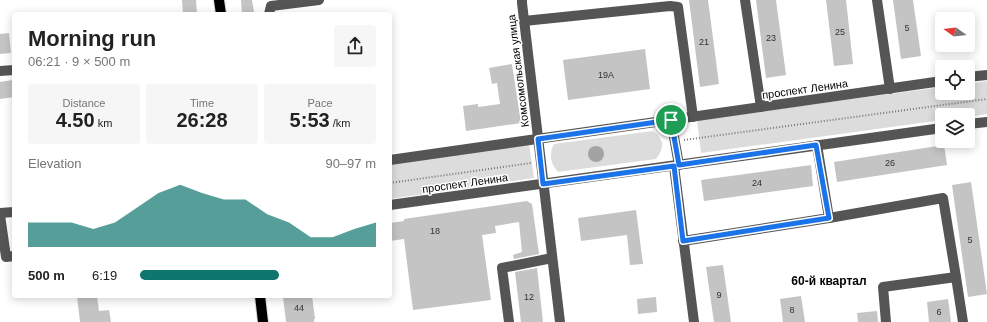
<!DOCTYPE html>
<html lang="en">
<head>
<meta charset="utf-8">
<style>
  :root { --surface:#fff; --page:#f6f6f6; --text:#222; --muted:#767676; --accent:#0f766e }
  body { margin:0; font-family:Arial,sans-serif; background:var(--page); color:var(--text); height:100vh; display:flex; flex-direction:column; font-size:15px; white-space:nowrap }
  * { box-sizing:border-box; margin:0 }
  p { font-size:13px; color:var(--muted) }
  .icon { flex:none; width:22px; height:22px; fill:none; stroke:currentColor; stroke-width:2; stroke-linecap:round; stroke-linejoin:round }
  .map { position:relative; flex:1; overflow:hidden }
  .sheet { position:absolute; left:12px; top:12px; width:380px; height:286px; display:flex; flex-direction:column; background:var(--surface); border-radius:4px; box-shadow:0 2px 10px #0003 }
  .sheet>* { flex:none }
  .needle { width:26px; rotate:284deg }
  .tools { position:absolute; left:935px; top:12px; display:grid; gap:8px }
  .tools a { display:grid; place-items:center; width:40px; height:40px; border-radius:4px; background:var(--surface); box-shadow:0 2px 10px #0003; font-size:20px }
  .pin { position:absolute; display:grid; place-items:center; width:34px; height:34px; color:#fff; margin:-17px; border:2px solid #fff; border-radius:50%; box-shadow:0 1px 4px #0007 }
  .round { display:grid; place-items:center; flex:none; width:42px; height:42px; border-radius:4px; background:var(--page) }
  .head { display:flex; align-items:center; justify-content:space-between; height:68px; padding:0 16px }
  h1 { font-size:22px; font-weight:700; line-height:30px }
  .metrics { display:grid; grid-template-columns:repeat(3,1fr); gap:6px; height:68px; padding:4px 16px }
  .metrics div { display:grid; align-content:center; border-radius:4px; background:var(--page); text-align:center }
  .metrics b { font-size:20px; font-weight:700 }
  .metrics small { font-size:11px; font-weight:400 }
  .metrics p { font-size:11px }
  .chart { height:112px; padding:8px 16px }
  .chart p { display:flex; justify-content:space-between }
  .chart svg { width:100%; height:72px; margin-top:4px; fill:var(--accent); opacity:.7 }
  ul { padding:0 16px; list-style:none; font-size:13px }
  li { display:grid; grid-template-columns:64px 48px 1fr; align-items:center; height:30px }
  li i { height:10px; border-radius:5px; background:var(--accent) }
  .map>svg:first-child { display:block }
</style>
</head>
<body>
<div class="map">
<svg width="987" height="322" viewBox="0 0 987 322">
  <rect width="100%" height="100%" fill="#fff"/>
  <g fill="#dcdcdc">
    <path d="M 987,81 L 987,114 L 968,117 L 968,115 L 942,115 L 942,120 L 701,153 L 697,120 L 942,87 L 942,93 L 968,93 L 968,84 Z"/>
    <path d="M 653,131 C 665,140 664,148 656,159 L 558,172 C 550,164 549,153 554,144 Z"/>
    <path d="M 529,144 L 534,178 L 390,199 L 390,164 Z"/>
  </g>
  <circle fill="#a3a3a3" cx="596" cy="154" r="8"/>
  <g fill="#c4c4c4">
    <path d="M 182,0 L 196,0 L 197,14 L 183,14 Z"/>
    <path d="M 241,0 L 252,0 L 254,12 L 242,14 Z"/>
    <path d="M 689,0 L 708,0 L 719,84 L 700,87 Z"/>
    <path d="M 756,0 L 776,0 L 786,75 L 766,78 Z"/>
    <path d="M 826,0 L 846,0 L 853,64 L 834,66 Z"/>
    <path d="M 893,0 L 913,0 L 921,56 L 901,59 Z"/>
    <path d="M 9,33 L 11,53 L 0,54 L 0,34 Z"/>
    <path d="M 645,49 L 650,89 L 568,100 L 563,60 Z"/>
    <path d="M 512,64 L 521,123 L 466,131 L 463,106 L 478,104 L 478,107 L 500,104 L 497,83 L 492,84 L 489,68 Z"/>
    <path d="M 13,80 L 14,97 L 0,99 L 0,82 Z"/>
    <path d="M 944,145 L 947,165 L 837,182 L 834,162 Z"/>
    <path d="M 811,165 L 813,186 L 704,201 L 701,180 Z"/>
    <path d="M 971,182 L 987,294 L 968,297 L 952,185 Z"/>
    <path d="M 527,201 L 532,204 L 539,254 L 514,259 L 513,255 L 522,252 L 519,222 L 495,226 L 496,233 L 482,235 L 491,300 L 413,310 L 404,239 L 390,241 L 390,223 L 404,221 L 404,219 Z"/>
    <path d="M 636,210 L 643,264 L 630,265 L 627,235 L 581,241 L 578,218 Z"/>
    <path d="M 723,265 L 731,322 L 714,322 L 706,267 Z"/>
    <path d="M 537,268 L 543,322 L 521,322 L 515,272 Z"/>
    <path d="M 77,296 L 97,296 L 99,311 L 109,310 L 111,322 L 80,322 Z"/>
    <path d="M 294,296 L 312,296 L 315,319 L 314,319 L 314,322 L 286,322 L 283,297 Z"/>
    <path d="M 801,296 L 805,322 L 783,322 L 780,299 Z"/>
    <path d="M 656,297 L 657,312 L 638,314 L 637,299 Z"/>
    <path d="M 948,299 L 951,322 L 929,322 L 927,302 Z"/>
    <path d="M 877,311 L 878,322 L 858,322 L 857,313 Z"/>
  </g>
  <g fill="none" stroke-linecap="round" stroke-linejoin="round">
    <defs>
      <g id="major">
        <path d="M 219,0 L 221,14"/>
        <path d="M 260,296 L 263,322"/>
      </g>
    </defs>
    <use href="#major" stroke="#dbdbdb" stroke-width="12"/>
    <g stroke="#777" stroke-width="2" stroke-dasharray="1 2" stroke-linecap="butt">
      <path d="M 684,140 L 987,99"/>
      <path d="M 390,183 L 531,163"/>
    </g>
    <g stroke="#555" stroke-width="10">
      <path d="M 522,0 L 522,3 L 560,322"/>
      <path d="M 745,0 L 761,107"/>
      <path d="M 877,0 L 890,89"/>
      <path d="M 269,14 L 271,6 L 319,0"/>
      <path d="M 524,21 L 670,6 L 678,7 L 693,117"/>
      <path d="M 0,71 L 14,70"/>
      <path d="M 968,77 L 987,75"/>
      <path d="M 671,120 L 679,165"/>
      <path d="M 968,124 L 987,122"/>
      <path d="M 390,160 L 942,81"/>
      <path d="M 674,166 L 694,322"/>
      <path d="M 390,205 L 942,128"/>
      <path d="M 0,213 L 14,212"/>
      <path d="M 0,215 L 6,257 L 14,256"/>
      <path d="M 829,218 L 943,198 L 956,277"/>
      <path d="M 683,241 L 829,218 L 817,145"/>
      <path d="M 509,322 L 502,268 L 552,258"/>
      <path d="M 886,322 L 883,287 L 956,277 L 963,322"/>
    </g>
    <use href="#major" stroke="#000" stroke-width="10"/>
  </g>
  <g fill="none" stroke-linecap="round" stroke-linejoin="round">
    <defs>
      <path id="route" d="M 671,120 L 679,165 L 816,145 L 829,218 L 683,241 L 674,166 L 543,184 L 538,139 Z"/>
    </defs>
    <use href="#route" stroke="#fff" stroke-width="8"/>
    <use href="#route" stroke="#1a73e8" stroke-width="5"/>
  </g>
  <g text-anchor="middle" stroke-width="3" stroke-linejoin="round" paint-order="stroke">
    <g font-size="9" fill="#313131">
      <text x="907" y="31">5</text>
      <text x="840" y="35">25</text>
      <text x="771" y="41">23</text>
      <text x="704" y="45">21</text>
      <text x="606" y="78">19А</text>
      <text x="890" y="166">26</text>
      <text x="757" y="186">24</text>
      <text x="435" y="234">18</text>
      <text x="970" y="243">5</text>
      <text x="719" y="298">9</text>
      <text x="529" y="300">12</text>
      <text x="299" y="311">44</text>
      <text x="792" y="313">8</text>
      <text x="939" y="315">6</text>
    </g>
    <g font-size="11" fill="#000" stroke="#fff">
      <text transform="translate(518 71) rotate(-97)" y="4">Комсомольская улица</text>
      <text transform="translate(805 89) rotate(-8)" y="4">проспект Ленина</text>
      <text transform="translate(465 183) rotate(-8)" y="4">проспект Ленина</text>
    </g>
    <g font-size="12" font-weight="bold" fill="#000" stroke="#fff">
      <text x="829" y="285">60-й квартал</text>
    </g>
  </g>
</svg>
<div class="tools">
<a><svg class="needle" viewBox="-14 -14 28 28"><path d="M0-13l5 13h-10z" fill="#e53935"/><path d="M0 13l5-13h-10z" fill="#767676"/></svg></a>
<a><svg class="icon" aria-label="locate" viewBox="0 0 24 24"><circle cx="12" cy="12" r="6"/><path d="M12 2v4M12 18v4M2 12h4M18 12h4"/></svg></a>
<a><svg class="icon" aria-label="layers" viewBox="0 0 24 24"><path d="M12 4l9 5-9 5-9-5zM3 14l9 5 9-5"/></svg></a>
</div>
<div class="pin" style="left:671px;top:120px;background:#1e9e55"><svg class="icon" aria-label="arrive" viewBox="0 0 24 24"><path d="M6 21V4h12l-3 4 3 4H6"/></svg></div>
<section class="sheet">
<div class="head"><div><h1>Morning run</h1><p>06:21 · 9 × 500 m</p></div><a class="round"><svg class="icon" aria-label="share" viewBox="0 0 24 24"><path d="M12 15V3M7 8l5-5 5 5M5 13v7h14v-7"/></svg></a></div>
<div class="metrics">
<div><p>Distance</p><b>4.50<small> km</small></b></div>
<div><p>Time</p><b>26:28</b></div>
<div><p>Pace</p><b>5:53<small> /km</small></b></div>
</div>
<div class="chart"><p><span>Elevation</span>90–97 m</p>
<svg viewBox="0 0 160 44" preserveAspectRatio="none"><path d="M0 44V29L10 29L20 29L30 33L40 29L50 20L60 11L70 6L80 11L90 15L100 15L110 24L120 29L130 38L140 38L150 33L160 29V44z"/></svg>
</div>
<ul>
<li><b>500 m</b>6:19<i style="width:59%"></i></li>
</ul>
</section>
</div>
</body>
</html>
